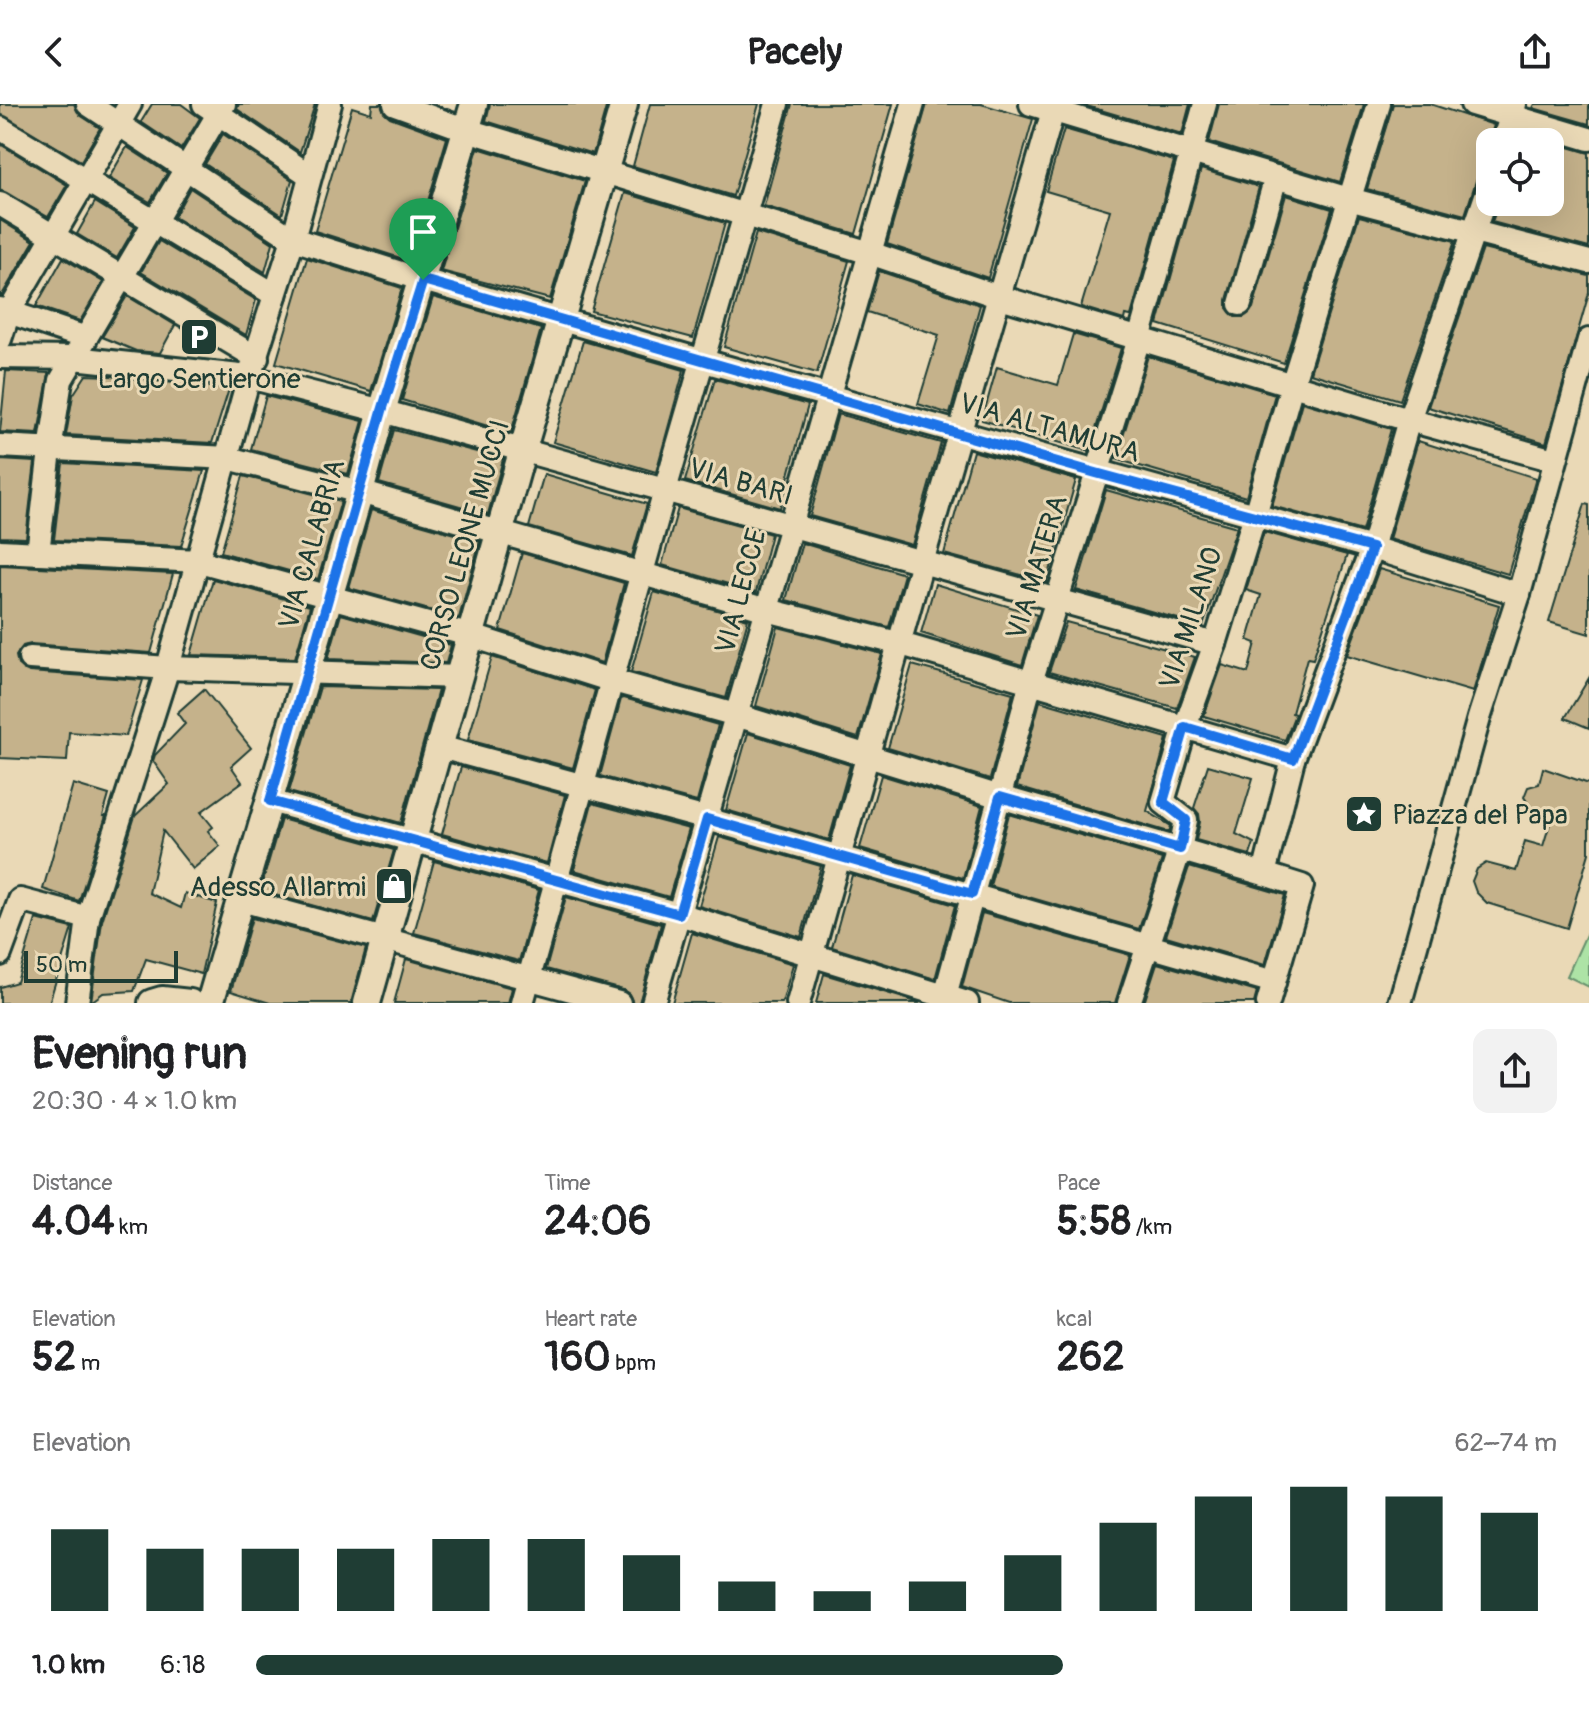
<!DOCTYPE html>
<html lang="en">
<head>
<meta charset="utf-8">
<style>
  :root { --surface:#fff; --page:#f2f2f2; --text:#202124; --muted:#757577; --accent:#1f3d34 }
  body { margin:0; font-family:Pangolin,sans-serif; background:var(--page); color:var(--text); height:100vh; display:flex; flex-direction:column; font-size:30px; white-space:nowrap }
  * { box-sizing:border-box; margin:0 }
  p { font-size:26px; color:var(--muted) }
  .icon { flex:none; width:44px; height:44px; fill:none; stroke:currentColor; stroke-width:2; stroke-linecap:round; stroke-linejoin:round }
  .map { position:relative; height:899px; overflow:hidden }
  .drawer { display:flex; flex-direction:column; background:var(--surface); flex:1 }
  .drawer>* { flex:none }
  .controls { position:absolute; left:1476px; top:24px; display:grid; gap:16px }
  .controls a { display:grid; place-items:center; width:88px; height:88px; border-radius:16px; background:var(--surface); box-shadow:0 8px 32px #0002; font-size:40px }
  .scale { position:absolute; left:24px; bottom:20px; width:154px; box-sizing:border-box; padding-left:8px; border:4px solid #1f3d34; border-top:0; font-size:22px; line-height:28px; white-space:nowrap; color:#1f3d34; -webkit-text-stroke:6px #ead9b6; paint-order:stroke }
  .pin { position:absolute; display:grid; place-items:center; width:68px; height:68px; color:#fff; margin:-82px -34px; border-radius:50% 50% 50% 0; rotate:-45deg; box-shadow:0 0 8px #0007 }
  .pin .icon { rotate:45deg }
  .round { display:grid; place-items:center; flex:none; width:84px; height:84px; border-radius:16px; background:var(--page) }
  .headline { display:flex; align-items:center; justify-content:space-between; height:136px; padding:0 32px }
  h1 { font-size:44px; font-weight:700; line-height:60px }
  .stats { display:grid; grid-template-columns:repeat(3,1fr); gap:12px; height:136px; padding:8px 32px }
  .stats div { display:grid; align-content:center }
  .stats b { font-size:40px; font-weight:700 }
  .stats small { font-size:22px; font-weight:400 }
  .stats p { font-size:22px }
  .chart { height:224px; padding:16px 32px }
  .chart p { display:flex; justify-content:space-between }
  .chart svg { width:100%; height:144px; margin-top:8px; stroke:var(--accent); stroke-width:6 }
  ul { padding:0 32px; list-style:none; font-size:26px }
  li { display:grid; grid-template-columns:128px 96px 1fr; align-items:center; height:60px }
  li i { height:20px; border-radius:10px; background:var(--accent) }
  header { display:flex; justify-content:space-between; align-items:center; height:104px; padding:0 32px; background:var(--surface); font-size:36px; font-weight:700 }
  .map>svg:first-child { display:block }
</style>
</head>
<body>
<header><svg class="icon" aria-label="back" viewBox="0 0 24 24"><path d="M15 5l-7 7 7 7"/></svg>Pacely<svg class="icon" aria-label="share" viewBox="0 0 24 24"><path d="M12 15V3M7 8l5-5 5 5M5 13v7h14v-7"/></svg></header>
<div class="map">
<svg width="1589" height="899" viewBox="0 0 1589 899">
  <rect width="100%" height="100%" fill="#ead9b6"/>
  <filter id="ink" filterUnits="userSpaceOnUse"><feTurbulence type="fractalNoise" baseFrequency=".0125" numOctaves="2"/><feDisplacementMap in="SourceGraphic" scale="16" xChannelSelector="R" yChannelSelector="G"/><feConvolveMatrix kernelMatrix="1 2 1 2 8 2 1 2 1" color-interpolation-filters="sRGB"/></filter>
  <g filter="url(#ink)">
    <path fill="#ade3a6" stroke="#66906d" stroke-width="2" d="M 1589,824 L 1589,883 L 1567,872 Z"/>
    <g fill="#c5b28b" stroke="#1f3d34" stroke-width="2">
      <path d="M 0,0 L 74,0 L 80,11 L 100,24 L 81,57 L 0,10 Z"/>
      <path d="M 152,0 L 181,0 L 200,14 L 181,45 L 141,18 Z"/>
      <path d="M 239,0 L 315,0 L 300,48 L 237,5 Z"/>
      <path d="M 372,0 L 381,0 L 384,8 L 390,13 L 447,34 L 410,157 L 315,127 L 352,3 L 371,9 Z"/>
      <path d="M 490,0 L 607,0 L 593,50 L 486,17 Z"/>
      <path d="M 650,0 L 759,0 L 733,92 L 633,62 Z"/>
      <path d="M 792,0 L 893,0 L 856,130 L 764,102 Z"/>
      <path d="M 927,0 L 981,0 L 1033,15 L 988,174 L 887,140 Z"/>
      <path d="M 1080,0 L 1190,0 L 1182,30 Z"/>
      <path d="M 1219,0 L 1364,0 L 1340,78 L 1209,38 Z"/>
      <path d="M 1393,0 L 1430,0 L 1494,21 L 1465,111 L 1367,85 Z"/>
      <path d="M 1535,0 L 1589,0 L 1589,20 L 1533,4 Z"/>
      <path d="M 1064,25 L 1174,57 L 1131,212 L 1125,211 L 1124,216 L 1081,203 L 1110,106 L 1046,87 Z"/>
      <path d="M 1520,29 L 1589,49 L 1589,144 L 1492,118 L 1499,98 L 1550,98 L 1550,38 L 1518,38 Z"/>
      <path d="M 223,30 L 292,76 L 282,111 L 205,60 Z"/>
      <path d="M 0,40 L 67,81 L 48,113 L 0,86 Z"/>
      <path d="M 127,43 L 167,69 L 150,98 L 109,74 Z"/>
      <path d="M 478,44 L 585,77 L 550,195 L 441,167 Z"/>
      <path d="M 1201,65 L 1259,83 L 1227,196 L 1227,204 L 1235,213 L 1244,213 L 1253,204 L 1286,91 L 1332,105 L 1284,259 L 1158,220 Z"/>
      <path d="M 190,84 L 273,139 L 265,168 L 174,113 Z"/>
      <path d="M 625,89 L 725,119 L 693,234 L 591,207 Z"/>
      <path d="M 95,98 L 135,123 L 117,154 L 77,130 Z"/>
      <path d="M 1359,112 L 1455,137 L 1400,296 L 1310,269 Z"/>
      <path d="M 0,116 L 34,137 L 2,191 L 0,191 Z"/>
      <path d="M 756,129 L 849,157 L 817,269 L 724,243 Z"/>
      <path d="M 159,137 L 256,196 L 246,231 L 141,168 Z"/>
      <path d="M 1483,145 L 1589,172 L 1589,189 L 1546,339 L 1428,303 Z"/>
      <path d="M 63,154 L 103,178 L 80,217 L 36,202 Z"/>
      <path d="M 307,154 L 402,184 L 371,287 L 276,259 Z"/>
      <path d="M 879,167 L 980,201 L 950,310 L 918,300 L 939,231 L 867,208 Z"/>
      <path d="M 127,192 L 175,221 L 160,249 L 136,247 L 102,233 Z"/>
      <path d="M 433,193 L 541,225 L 511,329 L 402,296 Z"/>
      <path d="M 1073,230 L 1121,244 L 1089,347 L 982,316 L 997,263 L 1058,281 Z"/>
      <path d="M 583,237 L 684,266 L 656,368 L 553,338 Z"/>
      <path d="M 1148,252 L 1275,290 L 1246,393 L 1116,355 Z"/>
      <path d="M 6,267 L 49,269 L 38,330 L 0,328 Z"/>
      <path d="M 86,271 L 111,272 L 229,285 L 212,339 L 66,331 L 73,291 Z"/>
      <path d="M 715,275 L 808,301 L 780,404 L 685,377 Z"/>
      <path d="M 266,292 L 363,317 L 348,370 L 251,345 Z"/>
      <path d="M 1302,298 L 1391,325 L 1362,427 L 1272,402 Z"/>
      <path d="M 838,310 L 941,339 L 912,441 L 810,412 Z"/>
      <path d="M 394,326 L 503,355 L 488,410 L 379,379 Z"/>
      <path d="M 1418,337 L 1536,374 L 1508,470 L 1389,435 Z"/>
      <path d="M 973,347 L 1076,376 L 1047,478 L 944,450 Z"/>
      <path d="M 0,356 L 35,358 L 26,434 L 0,433 Z"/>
      <path d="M 63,359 L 204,367 L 181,442 L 54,436 Z"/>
      <path d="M 544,370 L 647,400 L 632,452 L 529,423 Z"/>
      <path d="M 243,372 L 341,397 L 318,475 L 221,448 Z"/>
      <path d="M 1106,386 L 1237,423 L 1203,522 L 1076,486 Z"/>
      <path d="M 1585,400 L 1589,401 L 1589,530 L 1549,518 Z"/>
      <path d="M 678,404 L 771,430 L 756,488 L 662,461 Z"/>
      <path d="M 371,406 L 480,437 L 459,514 L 349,484 Z"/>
      <path d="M 1264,428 L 1347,451 L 1313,555 L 1307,554 L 1292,609 L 1295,610 L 1285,636 L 1204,612 L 1222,561 L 1248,569 L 1256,539 L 1248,536 L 1261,491 L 1246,486 Z"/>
      <path d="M 802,439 L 904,470 L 889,523 L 786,496 Z"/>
      <path d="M 522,449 L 624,479 L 602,559 L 500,526 Z"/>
      <path d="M 0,461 L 173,470 L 151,549 L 31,540 L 23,542 L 16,552 L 18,561 L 29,568 L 143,576 L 126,632 L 69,628 L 67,657 L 0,654 Z"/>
      <path d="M 1379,465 L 1499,501 L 1473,588 L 1347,551 Z"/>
      <path d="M 213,475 L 310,502 L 295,554 L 191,551 Z"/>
      <path d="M 935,480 L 1037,511 L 1022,561 L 921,529 Z"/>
      <path d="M 654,488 L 748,515 L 726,594 L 631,568 Z"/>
      <path d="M 341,510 L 451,541 L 446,559 L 328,555 Z"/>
      <path d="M 1066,518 L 1195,553 L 1177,604 L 1049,568 Z"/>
      <path d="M 778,523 L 882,550 L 858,634 L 756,602 Z"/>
      <path d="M 492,553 L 595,586 L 573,664 L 468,636 Z"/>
      <path d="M 912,561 L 1013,589 L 990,675 L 888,644 Z"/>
      <path d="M 1589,574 L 1589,624 L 1565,614 Z"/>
      <path d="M 320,583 L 438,586 L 401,719 L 289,688 Z"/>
      <path d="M 204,585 L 251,644 L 231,662 L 242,678 L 201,708 L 213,723 L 208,727 L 220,742 L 193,765 L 163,727 L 149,789 L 181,804 L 185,789 L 217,799 L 201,870 L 146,855 L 134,887 L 103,889 L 91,898 L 102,817 L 135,712 L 169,680 L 153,657 L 155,651 L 185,620 L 177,609 Z"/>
      <path d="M 624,594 L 718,621 L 697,698 L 600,672 L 621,595 Z"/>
      <path d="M 1040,597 L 1167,634 L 1147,707 L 1171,722 L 1169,728 L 1017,683 Z"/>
      <path d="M 748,629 L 850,661 L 829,736 L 726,706 Z"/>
      <path d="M 1208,661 L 1253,674 L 1236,730 L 1254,739 L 1250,751 L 1196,736 L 1200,718 L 1199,710 L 1194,704 Z"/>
      <path d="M 461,663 L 565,691 L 547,759 L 442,730 Z"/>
      <path d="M 1543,664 L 1589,680 L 1589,749 L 1567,824 L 1487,799 L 1476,788 L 1472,777 L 1477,765 L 1486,759 L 1516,767 L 1525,737 L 1543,742 L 1553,709 L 1531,703 L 1524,693 L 1528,683 L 1539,680 Z"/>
      <path d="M 881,671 L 982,702 L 963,774 L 860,744 Z"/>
      <path d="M 73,680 L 109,691 L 103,712 L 106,712 L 79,797 L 43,785 Z"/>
      <path d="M 592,699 L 689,725 L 669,793 L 574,766 Z"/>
      <path d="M 1009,710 L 1162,755 L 1139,825 L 990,782 Z"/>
      <path d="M 281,715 L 394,746 L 373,818 L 260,787 Z"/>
      <path d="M 719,733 L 821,762 L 801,833 L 699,802 Z"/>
      <path d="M 434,757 L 539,786 L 519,857 L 414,829 Z"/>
      <path d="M 1189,763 L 1285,791 L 1265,861 L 1166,832 Z"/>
      <path d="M 852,771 L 955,801 L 935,875 L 832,843 Z"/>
      <path d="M 566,793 L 661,820 L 639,899 L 633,899 L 629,890 L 623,886 L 546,865 Z"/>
      <path d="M 982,809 L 1130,851 L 1115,899 L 1009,899 L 962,883 Z"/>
      <path d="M 252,814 L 366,844 L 351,899 L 270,899 L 231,887 Z"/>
      <path d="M 36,815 L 72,824 L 49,899 L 0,899 L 0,883 L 17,878 Z"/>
      <path d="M 692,829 L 793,860 L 782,899 L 672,899 Z"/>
      <path d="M 406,855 L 512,884 L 508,899 L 394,899 Z"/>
      <path d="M 1157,859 L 1257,888 L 1254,899 L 1144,899 Z"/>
      <path d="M 824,870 L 920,899 L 816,899 Z"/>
    </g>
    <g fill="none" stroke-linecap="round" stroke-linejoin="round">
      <defs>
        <g id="minor">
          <path d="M 88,0 L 293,135 L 423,176 L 704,257 L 1372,444 L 1519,490"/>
          <path d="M 204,0 L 309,71"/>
          <path d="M 395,0 L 467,26 L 870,149 L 1000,193 L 1409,316 L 1554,356"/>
          <path d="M 1031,0 L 1349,95 L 1589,158"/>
          <path d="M 1472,0 L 1589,35"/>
          <path d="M 0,24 L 275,191"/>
          <path d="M 1503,38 L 1515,0"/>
          <path d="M 0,100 L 257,254"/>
          <path d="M 1240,200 L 1276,73"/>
          <path d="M 0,205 L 86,234"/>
          <path d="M 0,235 L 9,208 L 130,0"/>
          <path d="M 0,253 L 74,254 L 249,273 L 382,307 L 1215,540"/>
          <path d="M 0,342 L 228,354 L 360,388 L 767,506 L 901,540 L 1293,655"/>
          <path d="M 0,447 L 199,457 L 472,532 L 613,577 L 736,611 L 1000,693 L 1264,770"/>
          <path d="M 38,449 L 50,346 L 61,276 L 224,0"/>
          <path d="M 30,554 L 168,564 L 460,573"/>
          <path d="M 440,643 L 707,715 L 1274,878"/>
          <path d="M 270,697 L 679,810 L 967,899"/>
          <path d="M 241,796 L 619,899"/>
          <path d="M 0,850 L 20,796 L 88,814"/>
          <path d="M 77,899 L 88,814 L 166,570 L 249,273 L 293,135 L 330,0"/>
          <path d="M 522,899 L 665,386 L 777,0"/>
          <path d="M 653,899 L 913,0"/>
          <path d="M 798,899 L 922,458 L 1055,0"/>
          <path d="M 943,899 L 1031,578 L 1139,235 L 1205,0"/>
          <path d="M 1129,899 L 1180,745 L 1186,716 L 1163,698 L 1185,623 L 1215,540 L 1255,411 L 1292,281 L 1379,0"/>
          <path d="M 1268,899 L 1302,782 L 1264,770 L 1293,655 L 1372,444 L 1409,316 L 1490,80"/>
          <path d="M 1400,899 L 1479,614 L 1519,490 L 1589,236"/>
        </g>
        <g id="tertiary">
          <path d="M 152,899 L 162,896 L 190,899"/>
          <path d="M 210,899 L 360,388 L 382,307 L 474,0"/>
          <path d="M 367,899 L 522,348 L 624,0"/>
        </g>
      </defs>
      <use href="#minor" stroke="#1f3d34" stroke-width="28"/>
      <use href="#tertiary" stroke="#1f3d34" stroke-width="32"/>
      <use href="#minor" stroke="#ead9b6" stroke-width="22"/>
      <use href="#tertiary" stroke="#ead9b6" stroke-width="26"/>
    </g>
  </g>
  <g fill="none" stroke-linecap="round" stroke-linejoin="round" filter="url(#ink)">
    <defs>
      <path id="route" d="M 423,176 L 1096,369 L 1372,444 L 1293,655 L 1185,623 L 1163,698 L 1186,716 L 1180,745 L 1000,693 L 972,790 L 707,715 L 679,810 L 270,697 L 382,307 Z"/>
    </defs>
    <use href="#route" stroke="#fff" stroke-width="16"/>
    <use href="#route" stroke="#1a73e8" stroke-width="10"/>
  </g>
  <defs>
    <symbol id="parking-square" viewBox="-11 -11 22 22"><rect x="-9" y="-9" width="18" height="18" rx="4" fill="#1f3d34" stroke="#ead9b6"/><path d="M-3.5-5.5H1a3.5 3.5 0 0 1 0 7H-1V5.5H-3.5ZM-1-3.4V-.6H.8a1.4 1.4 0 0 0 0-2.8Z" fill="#fff"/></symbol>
    <symbol id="sight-square" viewBox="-11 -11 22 22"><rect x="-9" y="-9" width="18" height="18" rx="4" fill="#1f3d34" stroke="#ead9b6"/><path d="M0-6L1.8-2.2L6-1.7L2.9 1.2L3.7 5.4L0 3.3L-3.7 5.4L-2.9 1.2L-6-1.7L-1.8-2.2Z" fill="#fff"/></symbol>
    <symbol id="shop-square" viewBox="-11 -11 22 22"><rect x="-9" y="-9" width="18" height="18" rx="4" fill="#1f3d34" stroke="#ead9b6"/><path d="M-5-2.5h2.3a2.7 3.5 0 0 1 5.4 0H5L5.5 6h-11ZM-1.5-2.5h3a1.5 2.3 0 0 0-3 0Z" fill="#fff"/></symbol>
  </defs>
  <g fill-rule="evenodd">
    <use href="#parking-square" x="177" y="211" width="44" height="44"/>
    <use href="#sight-square" x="1342" y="688" width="44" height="44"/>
    <use href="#shop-square" x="372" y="760" width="44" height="44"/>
  </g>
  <g text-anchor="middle" stroke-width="6" stroke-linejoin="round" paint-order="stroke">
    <g font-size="28" fill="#1f3d34" stroke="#ead9b6">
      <text x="199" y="284">Largo Sentierone</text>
      <text x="1392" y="720" text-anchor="start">Piazza del Papa</text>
      <text x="366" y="792" text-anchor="end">Adesso Allarmi</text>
    </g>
    <g font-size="28" fill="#1f3d34" stroke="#ead9b6">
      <text transform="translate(1050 323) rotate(16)" y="10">VIA ALTAMURA</text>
      <text transform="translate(741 377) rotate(16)" y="10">VIA BARI</text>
      <text transform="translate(311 440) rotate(-74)" y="10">VIA CALABRIA</text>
      <text transform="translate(464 441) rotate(-74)" y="10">CORSO LEONE MUCCI</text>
      <text transform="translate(1036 463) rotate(-73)" y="10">VIA MATERA</text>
      <text transform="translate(740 487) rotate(-75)" y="10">VIA LECCE</text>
      <text transform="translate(1190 514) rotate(-72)" y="10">VIA MILANO</text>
    </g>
  </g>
</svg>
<div class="controls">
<a><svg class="icon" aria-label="locate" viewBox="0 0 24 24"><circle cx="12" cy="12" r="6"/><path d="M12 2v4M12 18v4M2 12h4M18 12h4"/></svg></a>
</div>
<div class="scale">50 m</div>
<div class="pin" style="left:423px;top:176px;background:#1e9e55"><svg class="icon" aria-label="arrive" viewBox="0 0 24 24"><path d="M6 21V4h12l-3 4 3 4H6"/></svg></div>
</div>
<section class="drawer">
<div class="headline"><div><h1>Evening run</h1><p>20:30 · 4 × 1.0 km</p></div><a class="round"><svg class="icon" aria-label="share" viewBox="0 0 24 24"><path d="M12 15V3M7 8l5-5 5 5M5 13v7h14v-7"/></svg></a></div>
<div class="stats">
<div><p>Distance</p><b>4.04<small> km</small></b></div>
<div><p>Time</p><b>24:06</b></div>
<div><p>Pace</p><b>5:58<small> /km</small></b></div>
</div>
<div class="stats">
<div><p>Elevation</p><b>52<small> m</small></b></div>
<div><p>Heart rate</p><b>160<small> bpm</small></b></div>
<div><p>kcal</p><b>262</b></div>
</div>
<div class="chart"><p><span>Elevation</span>62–74 m</p>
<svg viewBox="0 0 160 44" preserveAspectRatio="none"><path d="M5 44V19M15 44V25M25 44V25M35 44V25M45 44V22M55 44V22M65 44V27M75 44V35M85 44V38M95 44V35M105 44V27M115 44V17M125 44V9M135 44V6M145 44V9M155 44V14"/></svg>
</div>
<ul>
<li><b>1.0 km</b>6:18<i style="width:62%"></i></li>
</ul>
</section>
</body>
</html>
